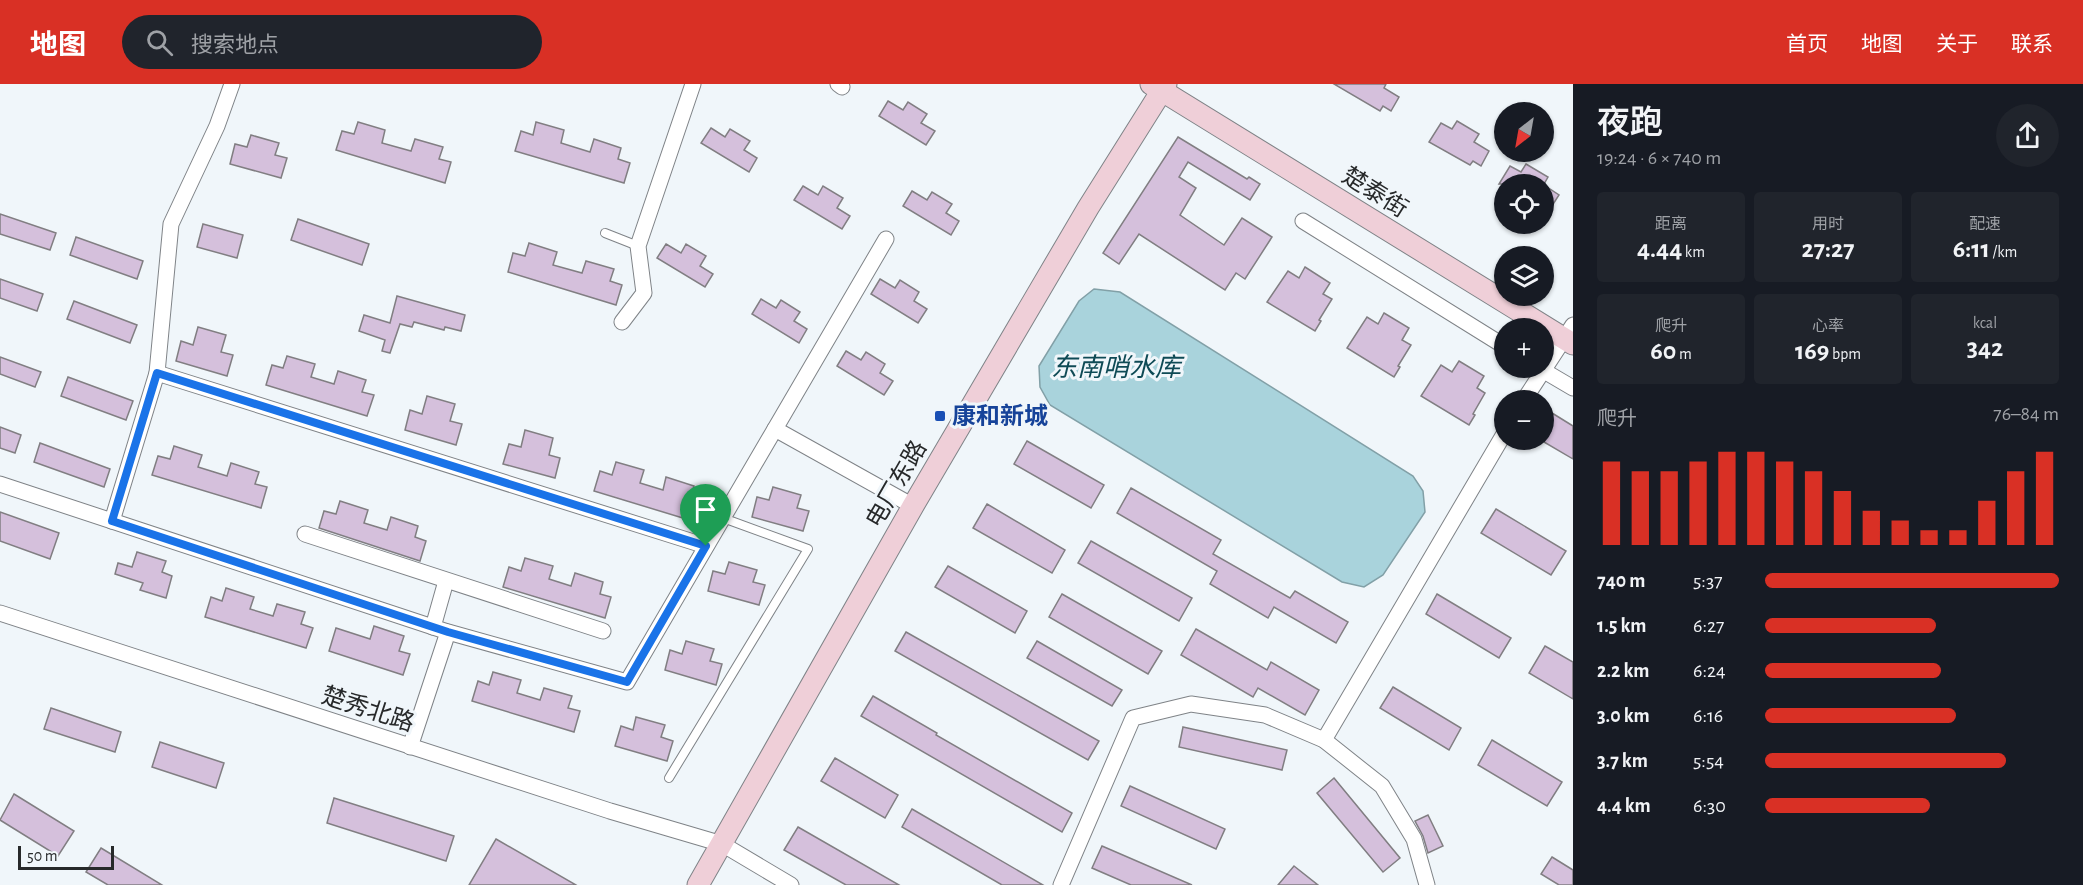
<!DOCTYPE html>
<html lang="zh">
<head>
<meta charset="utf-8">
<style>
  :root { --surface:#171b24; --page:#20242c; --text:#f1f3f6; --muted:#9ea1a6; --accent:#d93025 }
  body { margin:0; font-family:"Alegreya Sans","Noto Sans SC",sans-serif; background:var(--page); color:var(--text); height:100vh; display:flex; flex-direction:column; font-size:22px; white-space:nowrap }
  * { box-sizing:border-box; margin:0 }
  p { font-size:20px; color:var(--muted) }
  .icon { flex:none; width:33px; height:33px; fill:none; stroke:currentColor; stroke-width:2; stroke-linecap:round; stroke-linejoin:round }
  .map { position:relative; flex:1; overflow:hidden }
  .details { display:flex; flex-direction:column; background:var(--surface); width:510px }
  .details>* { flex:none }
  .needle { width:39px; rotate:211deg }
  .buttons { position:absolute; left:1494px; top:18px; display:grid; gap:12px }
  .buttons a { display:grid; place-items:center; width:60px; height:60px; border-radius:50%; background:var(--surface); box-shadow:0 2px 4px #0004; font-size:30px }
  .scale { position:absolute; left:18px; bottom:15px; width:96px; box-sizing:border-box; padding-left:6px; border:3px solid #27292a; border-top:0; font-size:16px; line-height:21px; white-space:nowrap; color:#27292a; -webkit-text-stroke:4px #f0f6fa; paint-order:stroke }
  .pin { position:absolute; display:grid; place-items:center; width:51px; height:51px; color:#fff; margin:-62px -26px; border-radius:50% 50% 50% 0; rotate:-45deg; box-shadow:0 0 6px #0007 }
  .pin .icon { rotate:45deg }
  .round { display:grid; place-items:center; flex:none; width:63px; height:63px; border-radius:32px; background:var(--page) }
  .overview { display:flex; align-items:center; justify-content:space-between; height:102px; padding:0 24px }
  h1 { font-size:33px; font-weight:600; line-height:45px }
  .stats { display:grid; grid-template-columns:repeat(3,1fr); gap:9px; height:102px; padding:6px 24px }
  .stats div { display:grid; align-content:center; border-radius:6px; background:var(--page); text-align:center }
  .stats b { font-size:26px; font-weight:600 }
  .stats small { font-size:16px; font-weight:400 }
  .stats p { font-size:16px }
  .chart { height:168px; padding:12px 24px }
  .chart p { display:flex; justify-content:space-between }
  .chart svg { width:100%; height:108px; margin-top:6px; stroke:var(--accent); stroke-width:6 }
  ul { padding:0 24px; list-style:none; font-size:20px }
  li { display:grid; grid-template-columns:96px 72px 1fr; align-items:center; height:45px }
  li i { height:15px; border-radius:8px; background:var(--accent) }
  header { display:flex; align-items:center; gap:36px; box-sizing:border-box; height:84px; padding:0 30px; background:var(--accent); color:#fff }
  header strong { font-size:28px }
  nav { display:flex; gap:33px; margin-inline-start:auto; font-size:21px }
  .search { width:420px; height:54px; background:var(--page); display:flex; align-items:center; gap:15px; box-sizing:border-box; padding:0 21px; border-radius:33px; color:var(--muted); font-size:22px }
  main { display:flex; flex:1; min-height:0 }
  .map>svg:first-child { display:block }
</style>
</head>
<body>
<header>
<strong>地图</strong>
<div class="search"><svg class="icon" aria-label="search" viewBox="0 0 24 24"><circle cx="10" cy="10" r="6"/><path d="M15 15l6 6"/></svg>搜索地点</div>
<nav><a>首页</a><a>地图</a><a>关于</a><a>联系</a></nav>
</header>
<main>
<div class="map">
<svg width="1573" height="801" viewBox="0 0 1573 801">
  <rect width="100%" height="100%" fill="#f0f6fa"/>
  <path fill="#a9d3dc" stroke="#82a0a7" stroke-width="1.5" d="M 1094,205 L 1120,208 L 1413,392 L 1423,407 L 1425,428 L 1383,491 L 1364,503 L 1342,498 L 1050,321 L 1040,303 L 1039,282 L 1079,217 Z"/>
  <g fill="#d5c0dc" stroke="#817e82" stroke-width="1.5">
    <path d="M 1334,0 L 1386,0 L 1384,4 L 1399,13 L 1391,27 L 1383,22 L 1380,27 Z"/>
    <path d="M 888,17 L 903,26 L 908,18 L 927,30 L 921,39 L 935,47 L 926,61 L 879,32 Z"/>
    <path d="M 1457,37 L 1479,50 L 1474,58 L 1489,67 L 1481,82 L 1473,77 L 1470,81 L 1429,58 L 1441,39 L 1452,45 Z"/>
    <path d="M 358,38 L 385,46 L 382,59 L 411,67 L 415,55 L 443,63 L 439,75 L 451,78 L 445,99 L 336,66 L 342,47 L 354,50 Z"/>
    <path d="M 536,38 L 564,46 L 561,59 L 590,68 L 594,55 L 621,64 L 618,75 L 630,79 L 624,99 L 515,67 L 521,47 L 533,51 Z"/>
    <path d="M 711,44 L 725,53 L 730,45 L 750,57 L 744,66 L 757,74 L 749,88 L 701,59 Z"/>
    <path d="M 251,51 L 279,59 L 275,71 L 287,74 L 281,94 L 230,80 L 235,60 L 247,63 Z"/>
    <path d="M 1178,53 L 1247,95 L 1249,93 L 1260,100 L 1250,116 L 1188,78 L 1179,93 L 1196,104 L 1180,131 L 1224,161 L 1242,134 L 1272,153 L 1245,195 L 1236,189 L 1225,206 L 1139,150 L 1119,180 L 1103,169 Z"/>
    <path d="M 1526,80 L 1548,93 L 1544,100 L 1499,100 L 1510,82 L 1521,88 Z"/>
    <path d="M 1544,101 L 1559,111 L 1550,125 L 1544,121 Z"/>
    <path d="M 803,102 L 818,111 L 823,102 L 843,114 L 837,124 L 850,132 L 842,145 L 794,116 Z"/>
    <path d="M 912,107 L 927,116 L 932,108 L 952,120 L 946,129 L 959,137 L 951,151 L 903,122 Z"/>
    <path d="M 0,130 L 56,149 L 50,166 L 0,150 Z"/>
    <path d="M 298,135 L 369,160 L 362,181 L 291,156 Z"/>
    <path d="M 203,140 L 243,151 L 237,174 L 197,163 Z"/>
    <path d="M 76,153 L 143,177 L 137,195 L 70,171 Z"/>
    <path d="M 529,159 L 557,168 L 553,181 L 582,189 L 586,177 L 614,185 L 610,197 L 622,201 L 616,221 L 508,188 L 513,169 L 525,172 Z"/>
    <path d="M 666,160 L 681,169 L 686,160 L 706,172 L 700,182 L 713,190 L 705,203 L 657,174 Z"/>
    <path d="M 1305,183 L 1330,199 L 1323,210 L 1332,215 L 1319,236 L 1321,237 L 1315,247 L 1267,218 L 1288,187 L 1299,194 Z"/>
    <path d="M 0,195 L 43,210 L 37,227 L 0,214 Z"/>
    <path d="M 880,195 L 895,204 L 900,196 L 919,208 L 914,217 L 927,225 L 918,239 L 871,210 Z"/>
    <path d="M 397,212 L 465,231 L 461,247 L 445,243 L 444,246 L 414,238 L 412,243 L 400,240 L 390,269 L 382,267 L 385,256 L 359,247 L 364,231 L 390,239 Z"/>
    <path d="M 761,215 L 776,224 L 781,216 L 800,228 L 794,237 L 807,245 L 799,259 L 752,230 Z"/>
    <path d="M 74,217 L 137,241 L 130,259 L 67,235 Z"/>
    <path d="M 1384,229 L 1409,244 L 1402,256 L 1411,261 L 1398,282 L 1400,283 L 1394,293 L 1347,264 L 1367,233 L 1378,240 Z"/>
    <path d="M 198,243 L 226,251 L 221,268 L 233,271 L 227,292 L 176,277 L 181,257 L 193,261 Z"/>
    <path d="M 846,267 L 861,276 L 866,268 L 885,280 L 880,289 L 893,297 L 884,311 L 837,282 Z"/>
    <path d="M 287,272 L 315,280 L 311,293 L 334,300 L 338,287 L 366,296 L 362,308 L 374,311 L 367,332 L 266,301 L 272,281 L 283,284 Z"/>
    <path d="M 0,273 L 41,288 L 35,303 L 0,290 Z"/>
    <path d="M 1459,277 L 1484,292 L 1477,304 L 1485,309 L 1473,330 L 1475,331 L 1469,341 L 1421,312 L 1441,281 L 1452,288 Z"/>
    <path d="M 68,293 L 133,317 L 126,336 L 61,312 Z"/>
    <path d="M 427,312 L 455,320 L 450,337 L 462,340 L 456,361 L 405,346 L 410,326 L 422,330 Z"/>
    <path d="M 1552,329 L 1573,342 L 1573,375 L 1544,358 L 1544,344 Z"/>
    <path d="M 0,343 L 21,351 L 15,369 L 0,364 Z"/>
    <path d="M 525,346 L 553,354 L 549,371 L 560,374 L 555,394 L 503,380 L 509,360 L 521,363 Z"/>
    <path d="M 1027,357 L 1104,401 L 1091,424 L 1014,380 Z"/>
    <path d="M 40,359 L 110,385 L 104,403 L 34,378 Z"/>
    <path d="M 174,362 L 202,371 L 198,383 L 227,392 L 231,379 L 259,388 L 255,400 L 267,403 L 261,424 L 152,391 L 158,372 L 170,375 Z"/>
    <path d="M 616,378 L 644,386 L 640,399 L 663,406 L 666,393 L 694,402 L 691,414 L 702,417 L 696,438 L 594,407 L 600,387 L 612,391 Z"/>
    <path d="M 773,403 L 801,411 L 797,424 L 809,427 L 803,447 L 752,433 L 757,413 L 769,416 Z"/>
    <path d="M 1131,404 L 1221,456 L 1213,470 L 1290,514 L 1295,507 L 1348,538 L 1336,559 L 1274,523 L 1268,534 L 1210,500 L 1217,487 L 1117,429 Z"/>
    <path d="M 340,417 L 368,426 L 364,439 L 387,446 L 391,433 L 418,442 L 415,453 L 426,457 L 420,477 L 319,444 L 324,427 L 336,430 Z"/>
    <path d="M 987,420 L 1065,466 L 1052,489 L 973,444 Z"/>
    <path d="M 1496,425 L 1566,467 L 1551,491 L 1481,449 Z"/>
    <path d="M 0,428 L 59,449 L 50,475 L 0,457 Z"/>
    <path d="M 1091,457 L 1192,514 L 1179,537 L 1078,479 Z"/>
    <path d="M 137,468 L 166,477 L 162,488 L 172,492 L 166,514 L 140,506 L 143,499 L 115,490 L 118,479 L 132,483 Z"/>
    <path d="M 525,474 L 553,482 L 549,495 L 571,502 L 575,489 L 603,498 L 600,510 L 611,513 L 605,534 L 503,503 L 509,483 L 521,487 Z"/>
    <path d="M 729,478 L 757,486 L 753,498 L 765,501 L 759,521 L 708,507 L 713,487 L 725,490 Z"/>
    <path d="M 948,482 L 1027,527 L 1015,549 L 935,503 Z"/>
    <path d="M 226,504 L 254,513 L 250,525 L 273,532 L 277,520 L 305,528 L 301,540 L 313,544 L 306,564 L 205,533 L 211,513 L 222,517 Z"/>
    <path d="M 1062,510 L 1162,567 L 1148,590 L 1049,533 Z"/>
    <path d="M 1437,510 L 1511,554 L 1499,574 L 1426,530 Z"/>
    <path d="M 374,542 L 404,552 L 399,567 L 410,570 L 403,591 L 329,567 L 336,544 L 370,555 Z"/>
    <path d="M 1196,545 L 1267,586 L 1271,578 L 1319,606 L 1305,631 L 1258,604 L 1253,613 L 1181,571 Z"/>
    <path d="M 906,548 L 1099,657 L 1088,676 L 895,567 Z"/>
    <path d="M 686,557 L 714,565 L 710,577 L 722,580 L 716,601 L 665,586 L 670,566 L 682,570 Z"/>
    <path d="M 1037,557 L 1122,606 L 1112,622 L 1027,574 Z"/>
    <path d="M 1545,562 L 1573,578 L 1573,615 L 1529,589 Z"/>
    <path d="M 493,588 L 521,596 L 517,609 L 540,616 L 544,604 L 572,612 L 568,624 L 580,627 L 574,648 L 472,617 L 478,597 L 489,601 Z"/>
    <path d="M 1393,603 L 1461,644 L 1449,666 L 1380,624 Z"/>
    <path d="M 873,612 L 937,649 L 936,651 L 1072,729 L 1062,748 L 861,632 Z"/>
    <path d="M 51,624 L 121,648 L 115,668 L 44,645 Z"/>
    <path d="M 636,633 L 665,641 L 661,653 L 673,657 L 667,677 L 615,662 L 621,642 L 633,646 Z"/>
    <path d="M 1183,643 L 1287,666 L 1282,686 L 1179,663 Z"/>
    <path d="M 1492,656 L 1562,698 L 1547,722 L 1478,681 Z"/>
    <path d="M 160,658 L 224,679 L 216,704 L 152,683 Z"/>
    <path d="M 835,674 L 898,711 L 885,734 L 821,697 Z"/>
    <path d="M 1334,694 L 1400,774 L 1383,788 L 1317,709 Z"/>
    <path d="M 1130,702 L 1225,745 L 1216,765 L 1121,722 Z"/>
    <path d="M 14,710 L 74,747 L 58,772 L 0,736 Z"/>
    <path d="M 334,714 L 454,752 L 446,777 L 327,739 Z"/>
    <path d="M 912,725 L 1043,801 L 1002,801 L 902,743 Z"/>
    <path d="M 1428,731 L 1443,762 L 1428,769 L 1423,752 L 1415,737 Z"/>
    <path d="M 798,743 L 899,801 L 846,801 L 784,766 Z"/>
    <path d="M 496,755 L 576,801 L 469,801 Z"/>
    <path d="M 1102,762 L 1192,801 L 1131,801 L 1092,784 Z"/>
    <path d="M 101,764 L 162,801 L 108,801 L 86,788 Z"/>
    <path d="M 1552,773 L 1573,786 L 1573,801 L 1559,801 L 1541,790 Z"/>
    <path d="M 1294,782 L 1318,801 L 1278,801 Z"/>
  </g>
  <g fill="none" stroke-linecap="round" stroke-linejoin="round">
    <defs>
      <g id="lane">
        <path d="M 605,149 L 638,162"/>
        <path d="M 669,694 L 808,465 L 723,434"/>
      </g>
      <g id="street">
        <path d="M 838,0 L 842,3"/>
        <path d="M 1303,137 L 1504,262"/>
        <path d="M 622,238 L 644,209 L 638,162 L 693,0"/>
        <path d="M 1539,284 L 1573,304"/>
        <path d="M 157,289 L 706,462"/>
        <path d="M 1524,316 L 1573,241"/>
        <path d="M 775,345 L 913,422"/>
        <path d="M 0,400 L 448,548 L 627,598 L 886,155"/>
        <path d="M 112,437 L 157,289 L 171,140 L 217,42 L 232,0"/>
        <path d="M 305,450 L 603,547"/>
        <path d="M 0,529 L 610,727 L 722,760 L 791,801"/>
        <path d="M 433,543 L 446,497"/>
        <path d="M 1324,656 L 1504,350"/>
        <path d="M 410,663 L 448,548"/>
        <path d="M 1061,801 L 1133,634 L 1191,620 L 1265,631 L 1324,656 L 1382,702 L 1414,755 L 1427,801"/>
      </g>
      <g id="secondary">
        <path d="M 1151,0 L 1573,260"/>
        <path d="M 698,801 L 913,422 L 1088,124 L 1166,0"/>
      </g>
    </defs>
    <use href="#lane" stroke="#7f8387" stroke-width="10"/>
    <use href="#street" stroke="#7f8387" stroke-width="17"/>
    <use href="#secondary" stroke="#7f8387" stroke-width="23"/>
    <use href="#lane" stroke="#fff" stroke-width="8"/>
    <use href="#street" stroke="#fff" stroke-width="15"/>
    <use href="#secondary" stroke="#efcfd8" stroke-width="21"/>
  </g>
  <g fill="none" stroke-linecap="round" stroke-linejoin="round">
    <defs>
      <path id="route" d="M 157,289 L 706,462 L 627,598 L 448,548 L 112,437 Z"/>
    </defs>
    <use href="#route" stroke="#fff" stroke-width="12"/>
    <use href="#route" stroke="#1a73e8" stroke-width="8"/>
  </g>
  <rect fill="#1a4fb4" stroke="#f0f6fa" stroke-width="2" x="934" y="326" width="12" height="12" rx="3"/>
  <g text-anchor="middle" stroke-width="6" stroke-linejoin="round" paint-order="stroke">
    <g font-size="24" fill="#27292a" stroke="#f0f6fa">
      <text transform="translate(1375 108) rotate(32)" y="8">楚泰街</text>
      <text transform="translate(896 400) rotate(-60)" y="8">电厂东路</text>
      <text transform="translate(368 625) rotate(18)" y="8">楚秀北路</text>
    </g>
    <g font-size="24" font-weight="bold" fill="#164399" stroke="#f0f6fa" text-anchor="start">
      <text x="952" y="340">康和新城</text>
    </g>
    <g font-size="26" font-style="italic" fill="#0e4a55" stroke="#f0f6fa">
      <text x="1116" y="292">东南哨水库</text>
    </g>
  </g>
</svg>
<div class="buttons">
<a><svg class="needle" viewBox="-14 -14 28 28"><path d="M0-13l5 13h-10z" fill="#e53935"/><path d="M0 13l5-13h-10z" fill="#9ea1a6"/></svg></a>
<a><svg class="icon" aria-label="locate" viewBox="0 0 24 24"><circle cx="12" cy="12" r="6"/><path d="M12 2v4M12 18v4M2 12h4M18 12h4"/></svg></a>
<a><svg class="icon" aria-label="layers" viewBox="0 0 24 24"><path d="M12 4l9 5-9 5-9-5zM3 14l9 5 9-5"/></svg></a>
<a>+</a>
<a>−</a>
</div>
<div class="scale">50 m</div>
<div class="pin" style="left:706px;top:462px;background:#1e9e55"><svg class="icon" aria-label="arrive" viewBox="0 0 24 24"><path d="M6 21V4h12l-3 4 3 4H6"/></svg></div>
</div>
<section class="details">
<div class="overview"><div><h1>夜跑</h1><p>19:24 · 6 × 740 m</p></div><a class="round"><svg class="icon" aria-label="share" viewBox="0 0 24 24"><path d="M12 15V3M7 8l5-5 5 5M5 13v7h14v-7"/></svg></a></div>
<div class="stats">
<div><p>距离</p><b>4.44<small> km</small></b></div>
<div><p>用时</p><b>27:27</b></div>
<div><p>配速</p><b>6:11<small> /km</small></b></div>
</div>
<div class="stats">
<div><p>爬升</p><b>60<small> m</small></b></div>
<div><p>心率</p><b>169<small> bpm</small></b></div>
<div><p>kcal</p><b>342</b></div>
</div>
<div class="chart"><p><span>爬升</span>76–84 m</p>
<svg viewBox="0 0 160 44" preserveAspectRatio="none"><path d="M5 44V10M15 44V14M25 44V14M35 44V10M45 44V6M55 44V6M65 44V10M75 44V14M85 44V22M95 44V30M105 44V34M115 44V38M125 44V38M135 44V26M145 44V14M155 44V6"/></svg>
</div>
<ul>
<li><b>740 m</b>5:37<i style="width:100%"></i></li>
<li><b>1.5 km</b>6:27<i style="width:58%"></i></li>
<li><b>2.2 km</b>6:24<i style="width:60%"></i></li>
<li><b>3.0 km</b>6:16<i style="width:65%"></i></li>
<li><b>3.7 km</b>5:54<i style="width:82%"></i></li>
<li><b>4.4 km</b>6:30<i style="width:56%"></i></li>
</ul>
</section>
</main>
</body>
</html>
